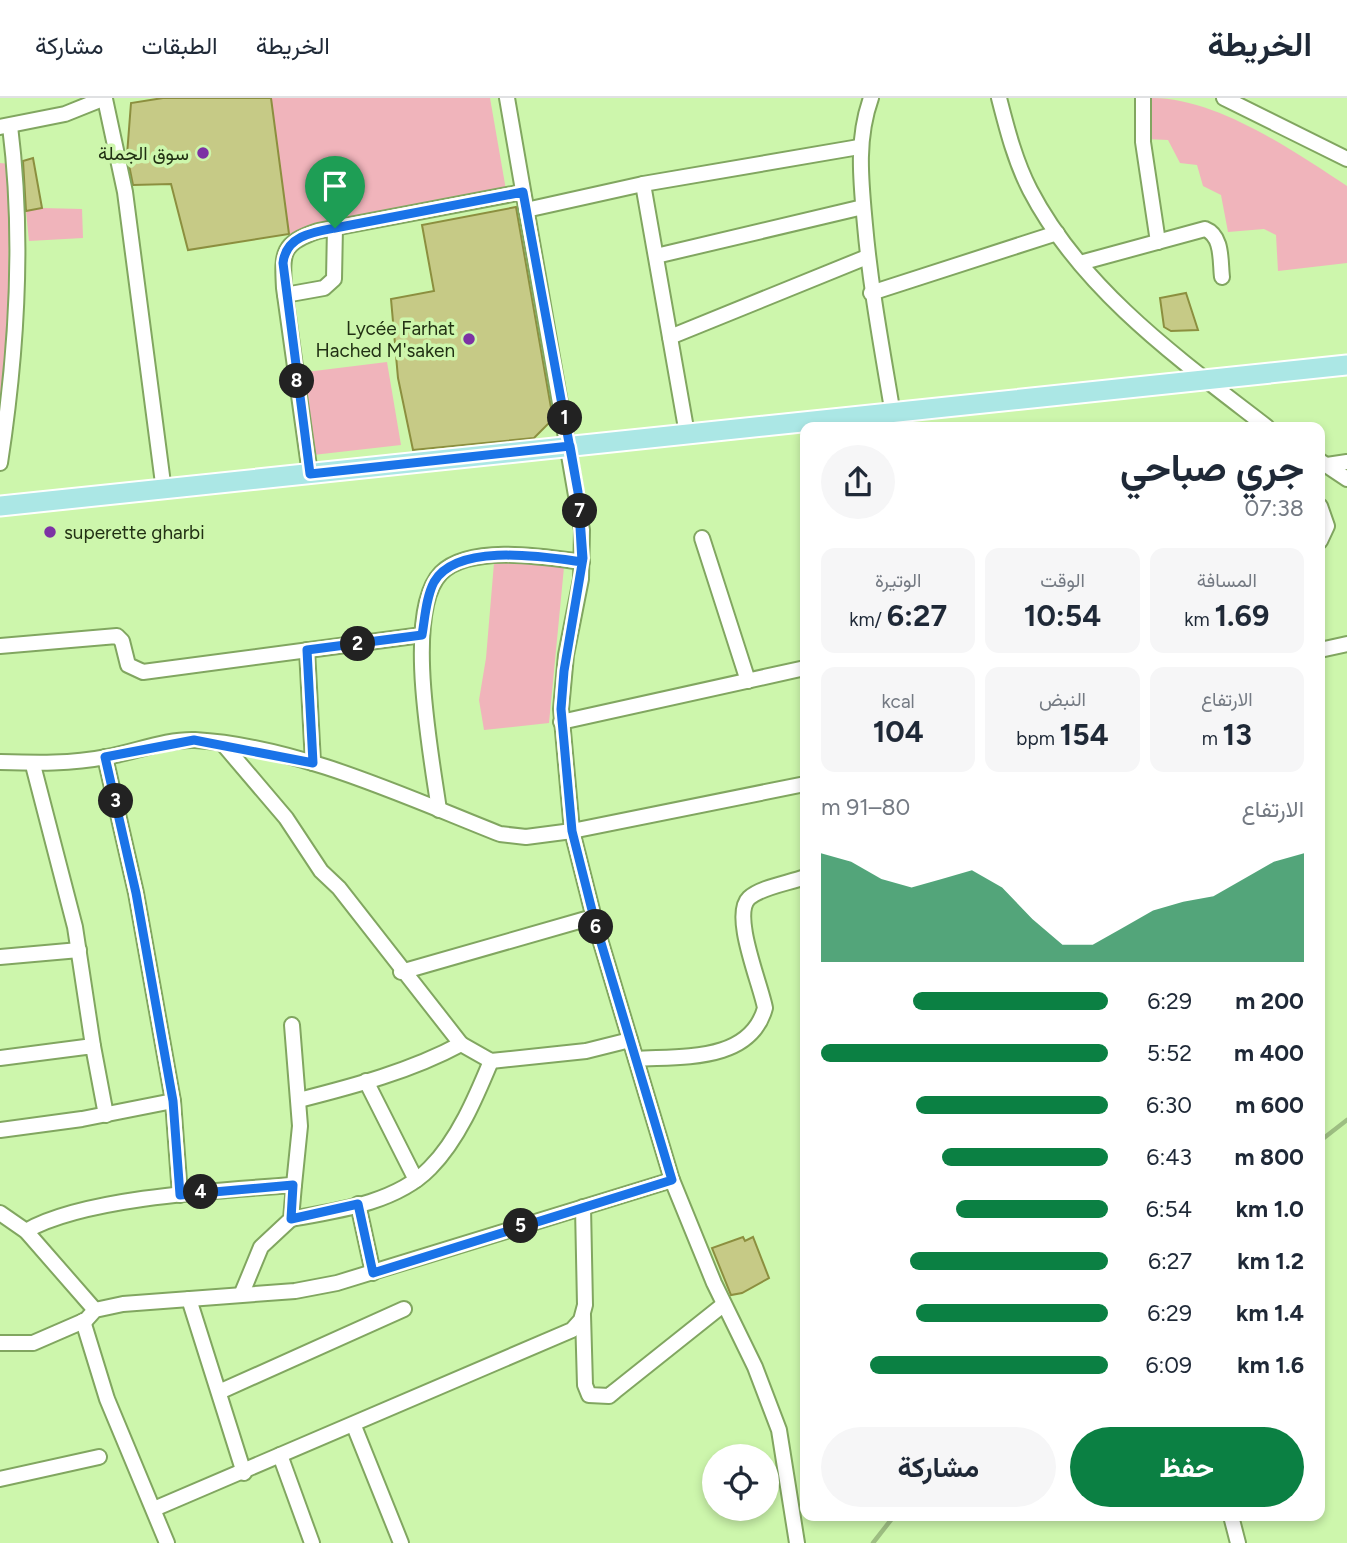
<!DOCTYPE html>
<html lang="ar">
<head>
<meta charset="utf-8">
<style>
  :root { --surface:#fff; --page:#f6f6f7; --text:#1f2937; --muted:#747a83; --line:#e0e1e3; --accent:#0b8043 }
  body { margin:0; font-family:Figtree,Vazirmatn,sans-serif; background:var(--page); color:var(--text); direction:rtl; height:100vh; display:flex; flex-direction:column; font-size:26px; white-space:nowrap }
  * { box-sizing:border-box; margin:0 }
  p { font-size:23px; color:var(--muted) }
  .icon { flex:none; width:38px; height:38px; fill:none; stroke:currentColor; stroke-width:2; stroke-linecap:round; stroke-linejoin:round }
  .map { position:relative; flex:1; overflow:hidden; direction:ltr }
  .side { position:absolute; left:800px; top:324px; width:525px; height:1099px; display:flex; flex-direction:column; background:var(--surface); border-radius:14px; box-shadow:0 4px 10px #0003; direction:rtl }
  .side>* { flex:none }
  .controls { position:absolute; left:702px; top:1346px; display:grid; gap:14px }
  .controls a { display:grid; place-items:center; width:77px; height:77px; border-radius:50%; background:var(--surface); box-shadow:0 4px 10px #0003; font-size:35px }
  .pin { position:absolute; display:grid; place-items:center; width:60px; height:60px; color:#fff; margin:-72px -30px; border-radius:50% 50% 50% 0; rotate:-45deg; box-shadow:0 0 7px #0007 }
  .pin .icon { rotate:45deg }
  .km { position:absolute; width:35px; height:35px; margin:-18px; border-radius:50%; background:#222; color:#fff; font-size:19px; line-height:35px; text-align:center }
  .round { display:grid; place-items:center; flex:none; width:74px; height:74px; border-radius:37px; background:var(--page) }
  .overview { display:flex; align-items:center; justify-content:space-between; height:119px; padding:0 21px }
  h1 { font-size:38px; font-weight:700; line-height:52px }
  .metrics { display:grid; grid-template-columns:repeat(3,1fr); gap:10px; height:119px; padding:7px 21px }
  .metrics div { display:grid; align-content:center; border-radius:14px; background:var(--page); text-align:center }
  .metrics b { font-size:30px; font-weight:700 }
  .metrics small { font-size:19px; font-weight:400 }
  .metrics p { font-size:19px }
  .chart { height:196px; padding:14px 21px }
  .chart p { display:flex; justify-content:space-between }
  .chart svg { width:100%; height:126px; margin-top:7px; fill:var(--accent); opacity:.7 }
  .cta { display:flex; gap:14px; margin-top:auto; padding:14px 21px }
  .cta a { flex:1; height:80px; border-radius:42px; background:var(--accent); color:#fff; font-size:28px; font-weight:700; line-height:80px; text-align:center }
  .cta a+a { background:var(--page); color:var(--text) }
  ul { padding:0 21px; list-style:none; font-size:23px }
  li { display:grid; grid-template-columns:112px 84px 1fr; align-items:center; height:52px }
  li i { height:18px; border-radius:9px; background:var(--accent) }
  header { display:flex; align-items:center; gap:42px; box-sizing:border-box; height:98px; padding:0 35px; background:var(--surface); border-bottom:2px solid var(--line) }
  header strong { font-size:33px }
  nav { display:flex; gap:38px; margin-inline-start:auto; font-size:24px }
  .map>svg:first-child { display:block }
</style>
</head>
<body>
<header>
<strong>الخريطة</strong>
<nav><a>الخريطة</a><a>الطبقات</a><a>مشاركة</a></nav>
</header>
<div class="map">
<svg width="1347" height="1445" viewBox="0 0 1347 1445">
  <rect width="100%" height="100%" fill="#cdf6ac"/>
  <g fill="#f0b4bb">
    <path d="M 271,0 L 490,0 L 506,92 L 289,136 Z"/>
    <path d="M 1152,0 C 1217,0 1294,53 1347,88 L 1347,165 L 1278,173 L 1276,137 L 1264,131 L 1228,134 L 1221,97 L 1203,88 L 1197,67 L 1180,65 L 1168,42 L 1145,41 Z"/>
    <path d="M 0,65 L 10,66 L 7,265 L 0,311 Z"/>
    <path d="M 42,110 L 82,111 L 83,140 L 29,143 L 26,113 Z"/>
    <path d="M 387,264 L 401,347 L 313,357 L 306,274 Z"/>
    <path d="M 534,463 L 564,469 L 549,625 L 484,632 L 479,602 L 486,560 L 494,465 Z"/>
  </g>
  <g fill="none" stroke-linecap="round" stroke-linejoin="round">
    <g stroke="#9dbe82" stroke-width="4.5">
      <path d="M 1320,1043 L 1347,1022"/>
      <path d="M 873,1445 L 894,1418"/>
    </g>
  </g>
  <g fill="#c6ca86" stroke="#8c8f3f" stroke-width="2">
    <path d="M 163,0 L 271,0 L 289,136 L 188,152 L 171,86 L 133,87 L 127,57 L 131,5 Z"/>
    <path d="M 33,60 L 42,110 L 26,113 L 23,63 Z"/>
    <path d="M 516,109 L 553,321 L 534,340 L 413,352 L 398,280 L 391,201 L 434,193 L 422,127 Z"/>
    <path d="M 1186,195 L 1198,232 L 1171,233 L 1164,229 L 1160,200 Z"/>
    <path d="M 743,1139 L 745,1143 L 753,1139 L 769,1180 L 742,1195 L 731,1197 L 712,1150 Z"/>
  </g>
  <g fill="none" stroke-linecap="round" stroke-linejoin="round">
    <defs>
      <g id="minor">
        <path d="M 507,0 L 582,432 L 581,481 L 566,557 L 561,611 L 572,733 L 596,828 L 672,1082 L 714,1185 L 755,1269 L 779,1332 L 797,1445"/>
        <path d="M 871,0 C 856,42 861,83 865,127 C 871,195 884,261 895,329"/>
        <path d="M 999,0 C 1007,31 1015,63 1030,92 C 1082,192 1179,261 1267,329"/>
        <path d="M 1143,0 L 1143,44 L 1158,144"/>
        <path d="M 1224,0 L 1347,61"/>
        <path d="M 105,1 L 125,94 L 164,393"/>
        <path d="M 0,29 L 65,16 L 105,0"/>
        <path d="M 643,86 L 687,336"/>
        <path d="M 526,112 L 643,86 L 859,49"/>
        <path d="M 656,158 L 863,109"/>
        <path d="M 1080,165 L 1205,131 C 1223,138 1220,163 1222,179"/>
        <path d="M 871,195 L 1057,135"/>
        <path d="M 285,197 L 324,190 L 334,181 L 335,129"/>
        <path d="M 670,239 L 867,159"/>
        <path d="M 1320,363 L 1347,381"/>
        <path d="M 0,365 C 17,254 24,139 10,28"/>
        <path d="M 1327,367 L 1347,364"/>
        <path d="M 310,376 L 284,190 C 282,154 282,145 318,133 L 523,94"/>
        <path d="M 1320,408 L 1327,428 L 1320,443"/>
        <path d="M 702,440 L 748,583"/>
        <path d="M 0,548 L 117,538 L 122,543 L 128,567 L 143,574 L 422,537"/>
        <path d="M 307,552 L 313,665"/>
        <path d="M 1320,552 L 1347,546"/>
        <path d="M 561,624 L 805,570"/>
        <path d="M 223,646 L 286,720 L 321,773 L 339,790 L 461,946"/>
        <path d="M 105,659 L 136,795 L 173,1003 L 180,1097"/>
        <path d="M 0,664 C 36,665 71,666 106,659 C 135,654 166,641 195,642 C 298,648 406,699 500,736 L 526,739 L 572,733 L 805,686"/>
        <path d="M 33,667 L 75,829 L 93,948"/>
        <path d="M 439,712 C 432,661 403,514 441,475 C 470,446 546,459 582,464"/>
        <path d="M 0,859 L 79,852"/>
        <path d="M 401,874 L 593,819"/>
        <path d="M 292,927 L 300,1028 L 294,1087"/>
        <path d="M 0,960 L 93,948 L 106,1017"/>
        <path d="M 636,961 C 680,958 750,965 765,910 C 761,887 731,817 749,800 C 761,789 789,785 805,779"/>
        <path d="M 366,983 L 416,1082"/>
        <path d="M 299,1002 C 354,988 411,973 461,946 L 491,963 L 586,953 L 630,942"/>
        <path d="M 0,1032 L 82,1021 L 173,1003"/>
        <path d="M 358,1106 L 373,1175"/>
        <path d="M 0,1115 L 26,1133 L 95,1212"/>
        <path d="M 291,1121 C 336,1113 396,1105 430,1070 C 458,1042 476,999 491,963"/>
        <path d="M 26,1133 C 84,1099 224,1092 294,1087 L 291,1121 L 261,1149 L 242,1195"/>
        <path d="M 189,1201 L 244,1375"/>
        <path d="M 583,1217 L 585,1287 L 589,1297 L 609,1298 L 615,1293 L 723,1207"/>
        <path d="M 83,1223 L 107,1301 L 167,1445"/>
        <path d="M 0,1245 L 33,1245 L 86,1222 L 95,1212 L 123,1206 L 295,1193 L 337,1185 L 672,1082"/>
        <path d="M 219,1294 L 404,1211"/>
        <path d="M 354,1328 L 401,1445"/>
        <path d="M 280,1357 L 312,1445"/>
        <path d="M 0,1381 L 99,1359"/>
        <path d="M 154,1411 L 572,1232 L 581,1222 L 585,1207 L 583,1109"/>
        <path d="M 1231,1418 L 1238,1445"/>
      </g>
      <path id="major" d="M 0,408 L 1347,267"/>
    </defs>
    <use href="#minor" stroke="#81a660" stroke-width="18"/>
    <use href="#major" stroke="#fff" stroke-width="23"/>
    <use href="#minor" stroke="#fff" stroke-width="14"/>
    <use href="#major" stroke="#abe7e5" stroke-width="19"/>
  </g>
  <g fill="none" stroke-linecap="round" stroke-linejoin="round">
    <defs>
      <path id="route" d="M 335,130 L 523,94 L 578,394 L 582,464 C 545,459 457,444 434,484 C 426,499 425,520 422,537 L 307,552 L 313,665 L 194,642 L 105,659 L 136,795 L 173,1003 L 180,1097 L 293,1087 L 291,1121 L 358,1106 L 373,1175 L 672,1082 L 596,828 L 572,733 L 561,611 L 564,573 L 583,460 L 578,394 L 570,348 L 310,376 L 283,165 C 286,138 313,134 335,130"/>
    </defs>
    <use href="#route" stroke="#fff" stroke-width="14"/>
    <use href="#route" stroke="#1a73e8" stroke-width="9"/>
  </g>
  <g fill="#7c32a4" stroke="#cdf6ac" stroke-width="2.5">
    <circle cx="203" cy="55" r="7"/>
    <circle cx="469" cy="241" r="7"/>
    <circle cx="50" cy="434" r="7"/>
  </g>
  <g text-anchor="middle" stroke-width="7" stroke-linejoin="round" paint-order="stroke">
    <g font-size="19" fill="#223114" stroke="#cdf6ac" text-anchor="end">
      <text x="189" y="62">سوق الجملة</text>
      <text x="455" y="237">Lycée Farhat<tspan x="455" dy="22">Hached M'saken</tspan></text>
      <text x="64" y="441" text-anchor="start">superette gharbi</text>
    </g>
  </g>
</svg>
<div class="controls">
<a><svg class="icon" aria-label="locate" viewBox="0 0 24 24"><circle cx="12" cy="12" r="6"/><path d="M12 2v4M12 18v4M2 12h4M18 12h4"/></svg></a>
</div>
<div class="pin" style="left:335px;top:130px;background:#1e9e55"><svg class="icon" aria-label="arrive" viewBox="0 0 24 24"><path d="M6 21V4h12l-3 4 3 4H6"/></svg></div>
<b class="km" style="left:565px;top:320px">1</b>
<b class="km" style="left:358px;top:546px">2</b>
<b class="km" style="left:116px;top:703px">3</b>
<b class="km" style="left:201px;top:1094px">4</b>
<b class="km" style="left:521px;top:1128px">5</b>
<b class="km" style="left:596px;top:829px">6</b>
<b class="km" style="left:580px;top:413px">7</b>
<b class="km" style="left:297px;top:283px">8</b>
<section class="side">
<div class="overview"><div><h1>جري صباحي</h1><p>07:38</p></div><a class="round"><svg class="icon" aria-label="share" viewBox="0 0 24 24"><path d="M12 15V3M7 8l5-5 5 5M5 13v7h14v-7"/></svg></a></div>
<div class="metrics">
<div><p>المسافة</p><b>1.69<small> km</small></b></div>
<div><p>الوقت</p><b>10:54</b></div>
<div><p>الوتيرة</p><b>6:27<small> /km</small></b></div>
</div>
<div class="metrics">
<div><p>الارتفاع</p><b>13<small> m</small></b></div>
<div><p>النبض</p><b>154<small> bpm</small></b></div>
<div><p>kcal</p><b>104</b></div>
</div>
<div class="chart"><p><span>الارتفاع</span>80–91 m</p>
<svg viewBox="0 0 160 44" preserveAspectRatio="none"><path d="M0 44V6L10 9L20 15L30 18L40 15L50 12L60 18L70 29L80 38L90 38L100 32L110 26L120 23L130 21L140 15L150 9L160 6V44z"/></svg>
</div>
<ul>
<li><b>200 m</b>6:29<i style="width:68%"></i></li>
<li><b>400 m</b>5:52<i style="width:100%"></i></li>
<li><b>600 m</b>6:30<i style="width:67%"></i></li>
<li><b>800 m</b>6:43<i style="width:58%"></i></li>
<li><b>1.0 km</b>6:54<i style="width:53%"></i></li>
<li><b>1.2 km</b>6:27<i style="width:69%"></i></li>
<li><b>1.4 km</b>6:29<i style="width:67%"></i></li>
<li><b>1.6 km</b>6:09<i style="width:83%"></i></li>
</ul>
<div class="cta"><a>حفظ</a><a>مشاركة</a></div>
</section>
</div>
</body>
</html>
